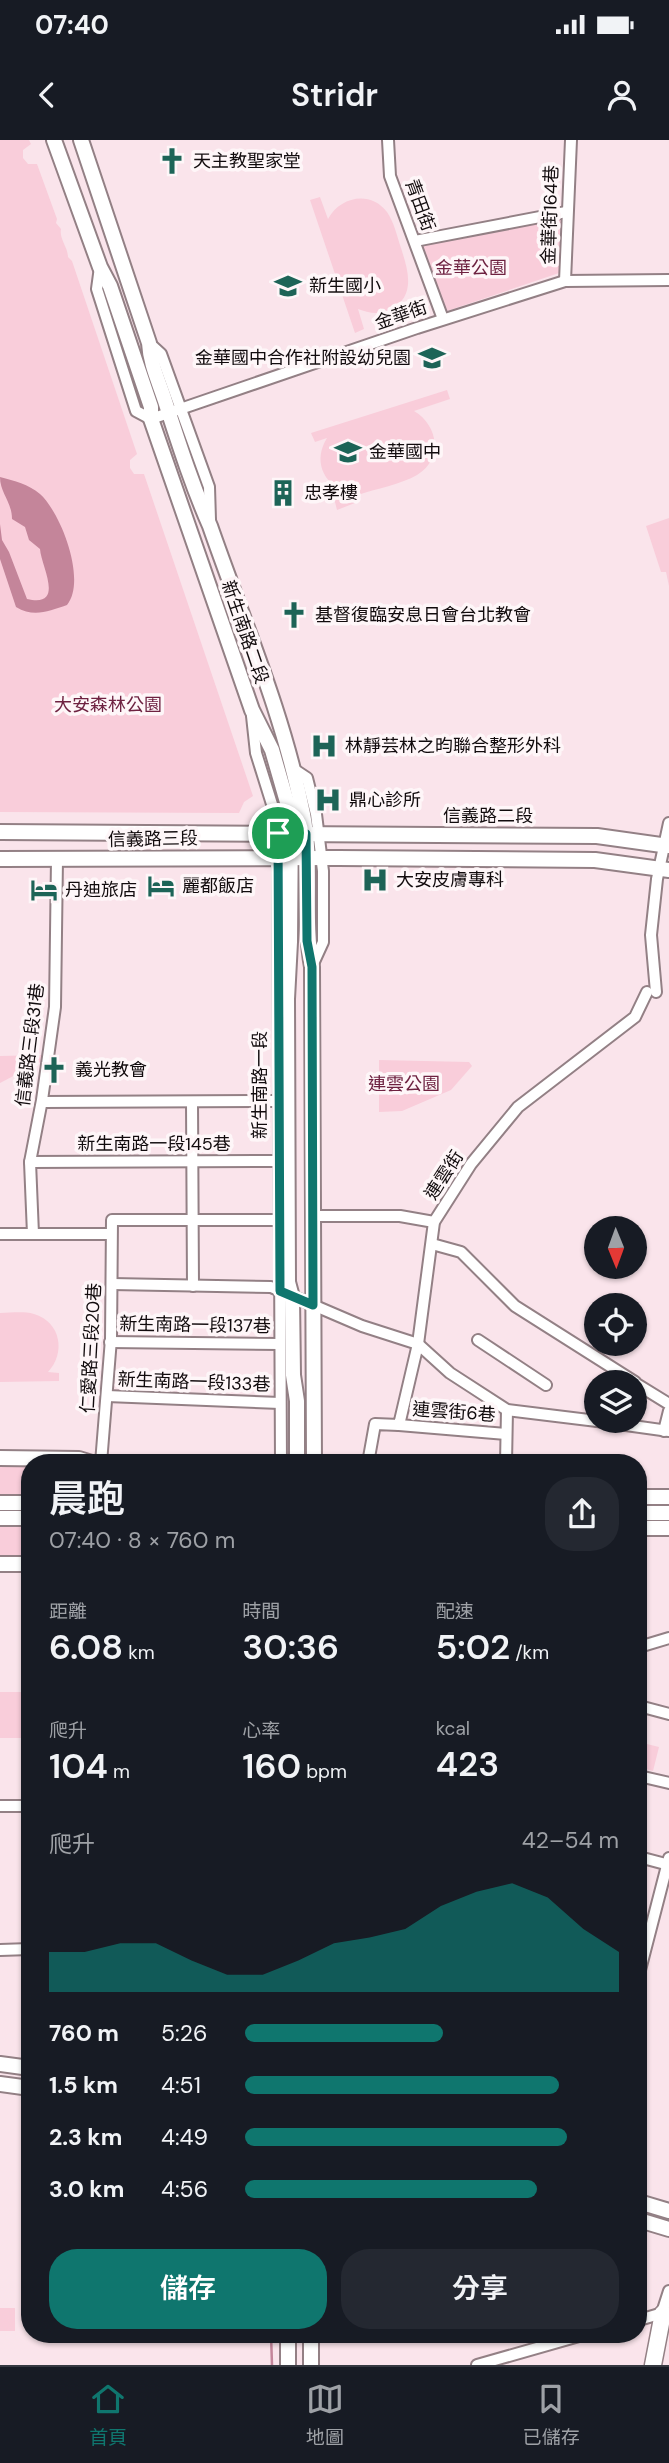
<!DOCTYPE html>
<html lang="zh-TW">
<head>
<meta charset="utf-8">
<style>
  :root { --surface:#171b24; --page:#242831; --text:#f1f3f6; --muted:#9ea1a6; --line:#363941; --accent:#0f766e }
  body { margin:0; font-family:"DM Sans","Noto Sans TC",sans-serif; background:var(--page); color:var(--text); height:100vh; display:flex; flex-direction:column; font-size:26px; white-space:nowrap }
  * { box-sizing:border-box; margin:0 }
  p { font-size:23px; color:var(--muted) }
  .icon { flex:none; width:38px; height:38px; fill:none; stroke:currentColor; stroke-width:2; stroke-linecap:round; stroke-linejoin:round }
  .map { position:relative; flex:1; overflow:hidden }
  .sheet { position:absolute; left:21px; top:1314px; width:626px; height:889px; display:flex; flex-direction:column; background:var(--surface); border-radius:28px; box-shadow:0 2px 5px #0004 }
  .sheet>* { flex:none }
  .needle { width:46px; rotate:179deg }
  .controls { position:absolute; left:584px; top:1076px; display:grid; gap:14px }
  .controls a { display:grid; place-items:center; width:63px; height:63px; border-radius:50%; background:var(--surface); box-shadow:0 2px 5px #0004; font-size:35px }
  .pin { position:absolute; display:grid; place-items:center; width:60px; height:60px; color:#fff; margin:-30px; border:4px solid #fff; border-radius:50%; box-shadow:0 2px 7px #0007 }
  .round { display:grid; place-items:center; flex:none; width:74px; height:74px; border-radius:28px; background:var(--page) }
  .headline { display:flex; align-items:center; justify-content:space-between; height:119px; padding:0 28px }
  h1 { font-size:38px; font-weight:600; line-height:52px }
  .figures { display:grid; grid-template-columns:repeat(3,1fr); gap:10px; height:119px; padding:7px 28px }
  .figures div { display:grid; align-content:center }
  .figures b { font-size:35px; font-weight:600 }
  .figures small { font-size:19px; font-weight:400 }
  .figures p { font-size:19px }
  .chart { height:196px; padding:14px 28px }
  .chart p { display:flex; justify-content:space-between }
  .chart svg { width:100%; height:126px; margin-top:7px; fill:var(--accent); opacity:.7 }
  .button { display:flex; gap:14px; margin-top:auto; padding:14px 28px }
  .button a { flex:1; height:80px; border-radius:28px; background:var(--accent); color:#fff; font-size:28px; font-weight:600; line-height:80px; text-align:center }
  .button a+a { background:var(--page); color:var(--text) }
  ul { padding:0 28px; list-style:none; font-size:23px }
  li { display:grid; grid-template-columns:112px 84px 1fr; align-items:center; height:52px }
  li i { height:18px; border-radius:9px; background:var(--accent) }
  .status { display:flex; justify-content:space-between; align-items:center; height:49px; padding:0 35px; background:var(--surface); direction:ltr }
  .status svg { height:19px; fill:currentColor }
  header { display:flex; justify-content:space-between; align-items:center; height:91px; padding:0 28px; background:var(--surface); font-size:32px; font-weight:600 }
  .menu { display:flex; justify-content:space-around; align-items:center; height:98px; border-top:2px solid var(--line); background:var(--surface); font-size:19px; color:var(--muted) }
  .menu a { display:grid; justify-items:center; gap:4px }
  .menu .current { color:var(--accent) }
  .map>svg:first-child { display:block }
</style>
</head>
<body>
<div class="status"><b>07:40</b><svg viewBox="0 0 49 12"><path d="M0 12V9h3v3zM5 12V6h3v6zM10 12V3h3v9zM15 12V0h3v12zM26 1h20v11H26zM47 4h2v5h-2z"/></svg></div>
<header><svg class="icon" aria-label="back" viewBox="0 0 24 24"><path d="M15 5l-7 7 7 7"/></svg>Stridr<svg class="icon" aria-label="person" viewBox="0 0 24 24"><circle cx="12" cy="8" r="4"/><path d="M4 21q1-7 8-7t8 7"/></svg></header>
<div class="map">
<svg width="669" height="2225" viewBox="0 0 669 2225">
  <rect width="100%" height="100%" fill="#fae4eb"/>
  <g fill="#f9cdda">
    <path d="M 0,0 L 29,0 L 31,4 L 23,10 L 23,18 L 28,24 L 37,24 L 57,79 L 56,83 L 61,89 C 59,99 68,107 68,117 L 72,121 L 137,314 L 130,320 L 130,328 L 134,334 L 144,334 L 253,656 L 244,662 L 239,673 L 0,672 Z"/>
    <path d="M 320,57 L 328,79 C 340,57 370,50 387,72 C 394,82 397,96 401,108 C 408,130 417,157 389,170 C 379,175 368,173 358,169 L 364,189 L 355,193 L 310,60 Z"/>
    <path d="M 561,79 L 559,133 L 447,171 L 422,104 Z"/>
    <path d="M 447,250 L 450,259 L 414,271 C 438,285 444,319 417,335 C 402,344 375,349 358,355 L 360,361 L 337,370 L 334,358 L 344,353 C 323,341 313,321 327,298 L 315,302 L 311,293 Z"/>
    <path d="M 669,378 L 669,446 L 666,432 L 661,432 L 646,386 Z"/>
    <path d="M 43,915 L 42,921 L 0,943 L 0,916 Z"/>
    <path d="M 379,920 L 469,922 L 472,926 L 451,950 L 402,971 L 379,972 Z"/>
    <path d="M 0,1173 C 11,1173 23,1171 34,1174 C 61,1182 66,1213 48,1232 L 59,1233 L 59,1241 L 0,1242 Z"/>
    <rect x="0" y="1324" width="30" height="34"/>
    <rect x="0" y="1385" width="30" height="34"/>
    <path d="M 0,1552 L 27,1552 L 28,1598 L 0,1598 Z"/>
    <path d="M 639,1602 L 659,1607 L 653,1631 L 639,1627 Z"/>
    <rect x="0" y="2168" width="15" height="23"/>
  </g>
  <path fill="#c4859a" d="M 0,337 C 15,341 28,344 40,354 C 61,373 87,440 67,465 C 49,471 34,478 16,467 L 0,419 L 0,384 L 2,400 L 9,412 L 27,459 C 66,468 41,426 40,409 L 29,400 L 25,387 L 12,379 C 12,362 0,353 0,337 Z"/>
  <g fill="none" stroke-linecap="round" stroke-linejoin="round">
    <path stroke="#c4859a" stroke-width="2.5" d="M 271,2194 L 272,2225"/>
    <defs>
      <g id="minor">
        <path d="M 388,0 L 390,36 L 443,179"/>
        <path d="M 415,101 L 566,72"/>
        <path d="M 100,127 L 97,149 L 136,271 L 151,279 L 417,188 L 565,141 L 669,140"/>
        <path d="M 565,141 L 571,0"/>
        <path d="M 149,203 L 161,214 L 209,347 L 210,380"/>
        <path d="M 252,576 L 256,613 L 276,677 L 278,693 L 281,1323"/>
        <path d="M 295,630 L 307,638 L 316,674 L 323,731 L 323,802 L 312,826"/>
        <path d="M 656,852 L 651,795 L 657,739 L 669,683"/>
        <path d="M 42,962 L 279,961"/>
        <path d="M 192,962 L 193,1146"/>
        <path d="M 30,1022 L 280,1021"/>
        <path d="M 313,1076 L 400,1076 L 434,1082"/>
        <path d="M 0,1094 L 111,1094"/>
        <path d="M 33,1094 L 30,1022 L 42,960 L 55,867 L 57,719"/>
        <path d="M 432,1104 L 461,1112 L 515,1166 L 635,1242"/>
        <path d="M 112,1144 L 271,1147 L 362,1186 L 418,1204 L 450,1233 L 507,1270 L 597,1281"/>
        <path d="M 478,1200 L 546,1245"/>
        <path d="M 110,1202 L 280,1204"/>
        <path d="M 635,1243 L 669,1264"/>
        <path d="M 107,1256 L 280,1263"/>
        <path d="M 597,1281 L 669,1291"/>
        <path d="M 399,1285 L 506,1294"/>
        <path d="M 664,1291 L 669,1271"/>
        <path d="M 101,1323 L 111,1199 L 112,1080 L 280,1080"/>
        <path d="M 368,1323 L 375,1284 L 399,1285 L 418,1204 L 434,1082 L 471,1024 L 518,967 L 635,877 L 647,852"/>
        <path d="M 506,1323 L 507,1270"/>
        <path d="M 639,1507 L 669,1498"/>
        <path d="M 639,1566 L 669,1574"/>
        <path d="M 639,1636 L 669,1643"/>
        <path d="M 0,1666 L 30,1666"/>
        <path d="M 639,1717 L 669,1725"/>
        <path d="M 0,1810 L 30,1809"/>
        <path d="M 639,1834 L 669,1718"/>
        <path d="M 660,2179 L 669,2151"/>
        <path d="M 639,2180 L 666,2172"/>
        <path d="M 477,2225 L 586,2194"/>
      </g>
      <g id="major">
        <path d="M 54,0 L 100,127 L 110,146 L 151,267 L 151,279 L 252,570 L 272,610 L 291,676 L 290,802 L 287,859 L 288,1142 L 292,1157 L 293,1235 L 297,1261 L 297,1323"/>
        <path d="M 81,0 L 149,203 C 150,224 159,242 165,261 C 179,304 192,345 210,386 C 243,481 284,575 303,674 C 313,724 303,777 312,827 L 314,1323"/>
        <path d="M 0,692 L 597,696 L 669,706"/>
        <path d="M 0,719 L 338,718 L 595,720 L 669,730"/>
        <path d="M 0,1318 L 79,1319 L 92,1323"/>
        <path d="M 639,1357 L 669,1357"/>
        <path d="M 0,1363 L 30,1363"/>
        <path d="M 639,1373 L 669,1373"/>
        <path d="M 0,1378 L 30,1378"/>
        <path d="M 639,1388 L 669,1388"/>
        <path d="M 0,1424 L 30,1424"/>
        <path d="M 0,1924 L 30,1928"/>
        <path d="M 0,1944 L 30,1948"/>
        <path d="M 639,2062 L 669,2071"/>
        <path d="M 639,2080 L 669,2089"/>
        <path d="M 288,2225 L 288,2194"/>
        <path d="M 311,2225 L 311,2194"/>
      </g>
      <path id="highway" d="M 653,2225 L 663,2173"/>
    </defs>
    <use href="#minor" stroke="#938085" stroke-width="14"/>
    <use href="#major" stroke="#938085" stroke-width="18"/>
    <use href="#highway" stroke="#938085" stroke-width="19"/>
    <use href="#minor" stroke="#fff" stroke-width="10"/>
    <use href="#major" stroke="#fff" stroke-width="14"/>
    <use href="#highway" stroke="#fff" stroke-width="16"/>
  </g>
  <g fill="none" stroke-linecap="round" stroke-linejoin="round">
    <defs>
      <path id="route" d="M 278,693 L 306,694 L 307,801 L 312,827 L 313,1165 L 280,1151 Z"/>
    </defs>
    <use href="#route" stroke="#fff" stroke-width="14"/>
    <use href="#route" stroke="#0f766e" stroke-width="9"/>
  </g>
  <defs>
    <symbol id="church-bare" viewBox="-9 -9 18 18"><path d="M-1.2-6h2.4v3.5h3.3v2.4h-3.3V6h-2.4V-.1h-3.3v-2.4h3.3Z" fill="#1d6457" stroke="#fef6f8" stroke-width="2.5" paint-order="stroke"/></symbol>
    <symbol id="school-bare" viewBox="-9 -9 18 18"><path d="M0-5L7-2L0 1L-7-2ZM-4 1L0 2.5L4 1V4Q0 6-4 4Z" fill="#1d6457" stroke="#fef6f8" stroke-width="2.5" paint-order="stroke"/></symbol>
    <symbol id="building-bare" viewBox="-9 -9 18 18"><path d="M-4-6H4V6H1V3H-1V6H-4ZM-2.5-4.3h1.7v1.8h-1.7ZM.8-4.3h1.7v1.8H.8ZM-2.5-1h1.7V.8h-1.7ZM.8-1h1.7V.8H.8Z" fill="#1d6457" stroke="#fef6f8" stroke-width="2.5" paint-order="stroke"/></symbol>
    <symbol id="hospital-bare" viewBox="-9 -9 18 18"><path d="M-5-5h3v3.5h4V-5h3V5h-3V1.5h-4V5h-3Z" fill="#1d6457" stroke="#fef6f8" stroke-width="2.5" paint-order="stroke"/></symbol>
    <symbol id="hotel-bare" viewBox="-9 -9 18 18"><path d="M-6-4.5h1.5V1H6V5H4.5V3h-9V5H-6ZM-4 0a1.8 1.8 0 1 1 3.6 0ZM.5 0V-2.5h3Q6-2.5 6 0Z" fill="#1d6457" stroke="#fef6f8" stroke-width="2.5" paint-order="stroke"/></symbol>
  </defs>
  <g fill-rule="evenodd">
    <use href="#church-bare" x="153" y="2" width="38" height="38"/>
    <use href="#school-bare" x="269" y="127" width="38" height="38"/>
    <use href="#school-bare" x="413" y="199" width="38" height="38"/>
    <use href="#school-bare" x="329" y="293" width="38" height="38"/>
    <use href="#building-bare" x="264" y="334" width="38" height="38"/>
    <use href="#church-bare" x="275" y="456" width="38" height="38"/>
    <use href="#hospital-bare" x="305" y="587" width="38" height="38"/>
    <use href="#hospital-bare" x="309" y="641" width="38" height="38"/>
    <use href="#hospital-bare" x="356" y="721" width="38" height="38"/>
    <use href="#hotel-bare" x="142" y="727" width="38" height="38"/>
    <use href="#hotel-bare" x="25" y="731" width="38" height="38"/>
    <use href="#church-bare" x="35" y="911" width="38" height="38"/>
  </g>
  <g text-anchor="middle" stroke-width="7" stroke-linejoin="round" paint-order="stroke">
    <g font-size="18" fill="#110b0d" stroke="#fef6f8" text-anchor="start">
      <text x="193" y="27">天主教聖家堂</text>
      <text x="309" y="152">新生國小</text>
      <text x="411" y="224" text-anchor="end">金華國中合作社附設幼兒園</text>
      <text x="369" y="318">金華國中</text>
      <text x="304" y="359">忠孝樓</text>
      <text x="315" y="481">基督復臨安息日會台北教會</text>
      <text x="345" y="612">林靜芸林之昀聯合整形外科</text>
      <text x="349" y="666">鼎心診所</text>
      <text x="396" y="746">大安皮膚專科</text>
      <text x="182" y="752">麗都飯店</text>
      <text x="65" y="756">丹迪旅店</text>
      <text x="75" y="936">義光教會</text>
    </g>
    <g font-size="18" fill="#110b0d" stroke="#fef6f8">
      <text transform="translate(420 65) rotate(70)" y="6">青田街</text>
      <text transform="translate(550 75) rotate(-88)" y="6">金華街164巷</text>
      <text transform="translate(401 175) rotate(-19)" y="6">金華街</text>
      <text transform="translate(245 492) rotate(71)" y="6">新生南路二段</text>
      <text x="488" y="682">信義路二段</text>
      <text transform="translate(153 699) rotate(-1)" y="6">信義路三段</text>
      <text transform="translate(30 905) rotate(-83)" y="6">信義路三段31巷</text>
      <text transform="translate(260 945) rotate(-90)" y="6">新生南路一段</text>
      <text x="154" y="1010">新生南路一段145巷</text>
      <text transform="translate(444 1035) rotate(-57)" y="6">連雲街</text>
      <text transform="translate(195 1185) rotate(1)" y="6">新生南路一段137巷</text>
      <text transform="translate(91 1208) rotate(-87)" y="6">仁愛路三段20巷</text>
      <text transform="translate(194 1242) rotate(2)" y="6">新生南路一段133巷</text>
      <text transform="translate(454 1272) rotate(4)" y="6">連雲街6巷</text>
    </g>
    <g font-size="18" fill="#6e2241" stroke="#fef6f8">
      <text x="471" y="134">金華公園</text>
      <text x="108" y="571">大安森林公園</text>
      <text x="404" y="950">連雲公園</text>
    </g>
  </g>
</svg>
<div class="controls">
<a><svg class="needle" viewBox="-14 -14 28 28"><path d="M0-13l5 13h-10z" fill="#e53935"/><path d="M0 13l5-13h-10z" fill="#9ea1a6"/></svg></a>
<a><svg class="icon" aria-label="locate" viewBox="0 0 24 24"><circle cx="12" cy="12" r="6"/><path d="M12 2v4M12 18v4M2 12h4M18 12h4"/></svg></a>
<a><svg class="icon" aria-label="layers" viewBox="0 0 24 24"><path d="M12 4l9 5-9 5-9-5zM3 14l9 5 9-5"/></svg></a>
</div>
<div class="pin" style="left:278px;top:693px;background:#1e9e55"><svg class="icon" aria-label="arrive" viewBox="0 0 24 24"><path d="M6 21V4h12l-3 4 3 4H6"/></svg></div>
<section class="sheet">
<div class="headline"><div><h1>晨跑</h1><p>07:40 · 8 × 760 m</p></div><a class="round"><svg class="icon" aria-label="share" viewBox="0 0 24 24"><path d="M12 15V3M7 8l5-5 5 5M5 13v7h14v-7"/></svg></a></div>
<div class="figures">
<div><p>距離</p><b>6.08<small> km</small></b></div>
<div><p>時間</p><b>30:36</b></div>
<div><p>配速</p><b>5:02<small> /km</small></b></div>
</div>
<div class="figures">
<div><p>爬升</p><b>104<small> m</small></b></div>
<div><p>心率</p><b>160<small> bpm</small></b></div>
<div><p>kcal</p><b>423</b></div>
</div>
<div class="chart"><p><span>爬升</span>42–54 m</p>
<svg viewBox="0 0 160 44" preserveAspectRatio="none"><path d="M0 44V30L10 30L20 27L30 27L40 33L50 38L60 38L70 33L80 27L90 25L100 22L110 14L120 9L130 6L140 11L150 22L160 30V44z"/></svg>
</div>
<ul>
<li><b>760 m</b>5:26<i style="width:53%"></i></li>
<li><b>1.5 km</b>4:51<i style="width:84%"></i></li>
<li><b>2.3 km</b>4:49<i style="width:86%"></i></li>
<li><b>3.0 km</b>4:56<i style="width:78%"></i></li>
</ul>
<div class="button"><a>儲存</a><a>分享</a></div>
</section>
</div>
<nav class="menu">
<a class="current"><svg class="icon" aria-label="home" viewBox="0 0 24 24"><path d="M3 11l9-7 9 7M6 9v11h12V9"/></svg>首頁</a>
<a><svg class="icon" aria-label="map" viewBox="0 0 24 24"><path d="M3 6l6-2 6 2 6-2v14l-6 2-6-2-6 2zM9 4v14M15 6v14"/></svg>地圖</a>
<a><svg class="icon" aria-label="saved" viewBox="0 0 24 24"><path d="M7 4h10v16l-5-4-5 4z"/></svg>已儲存</a>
</nav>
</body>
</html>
